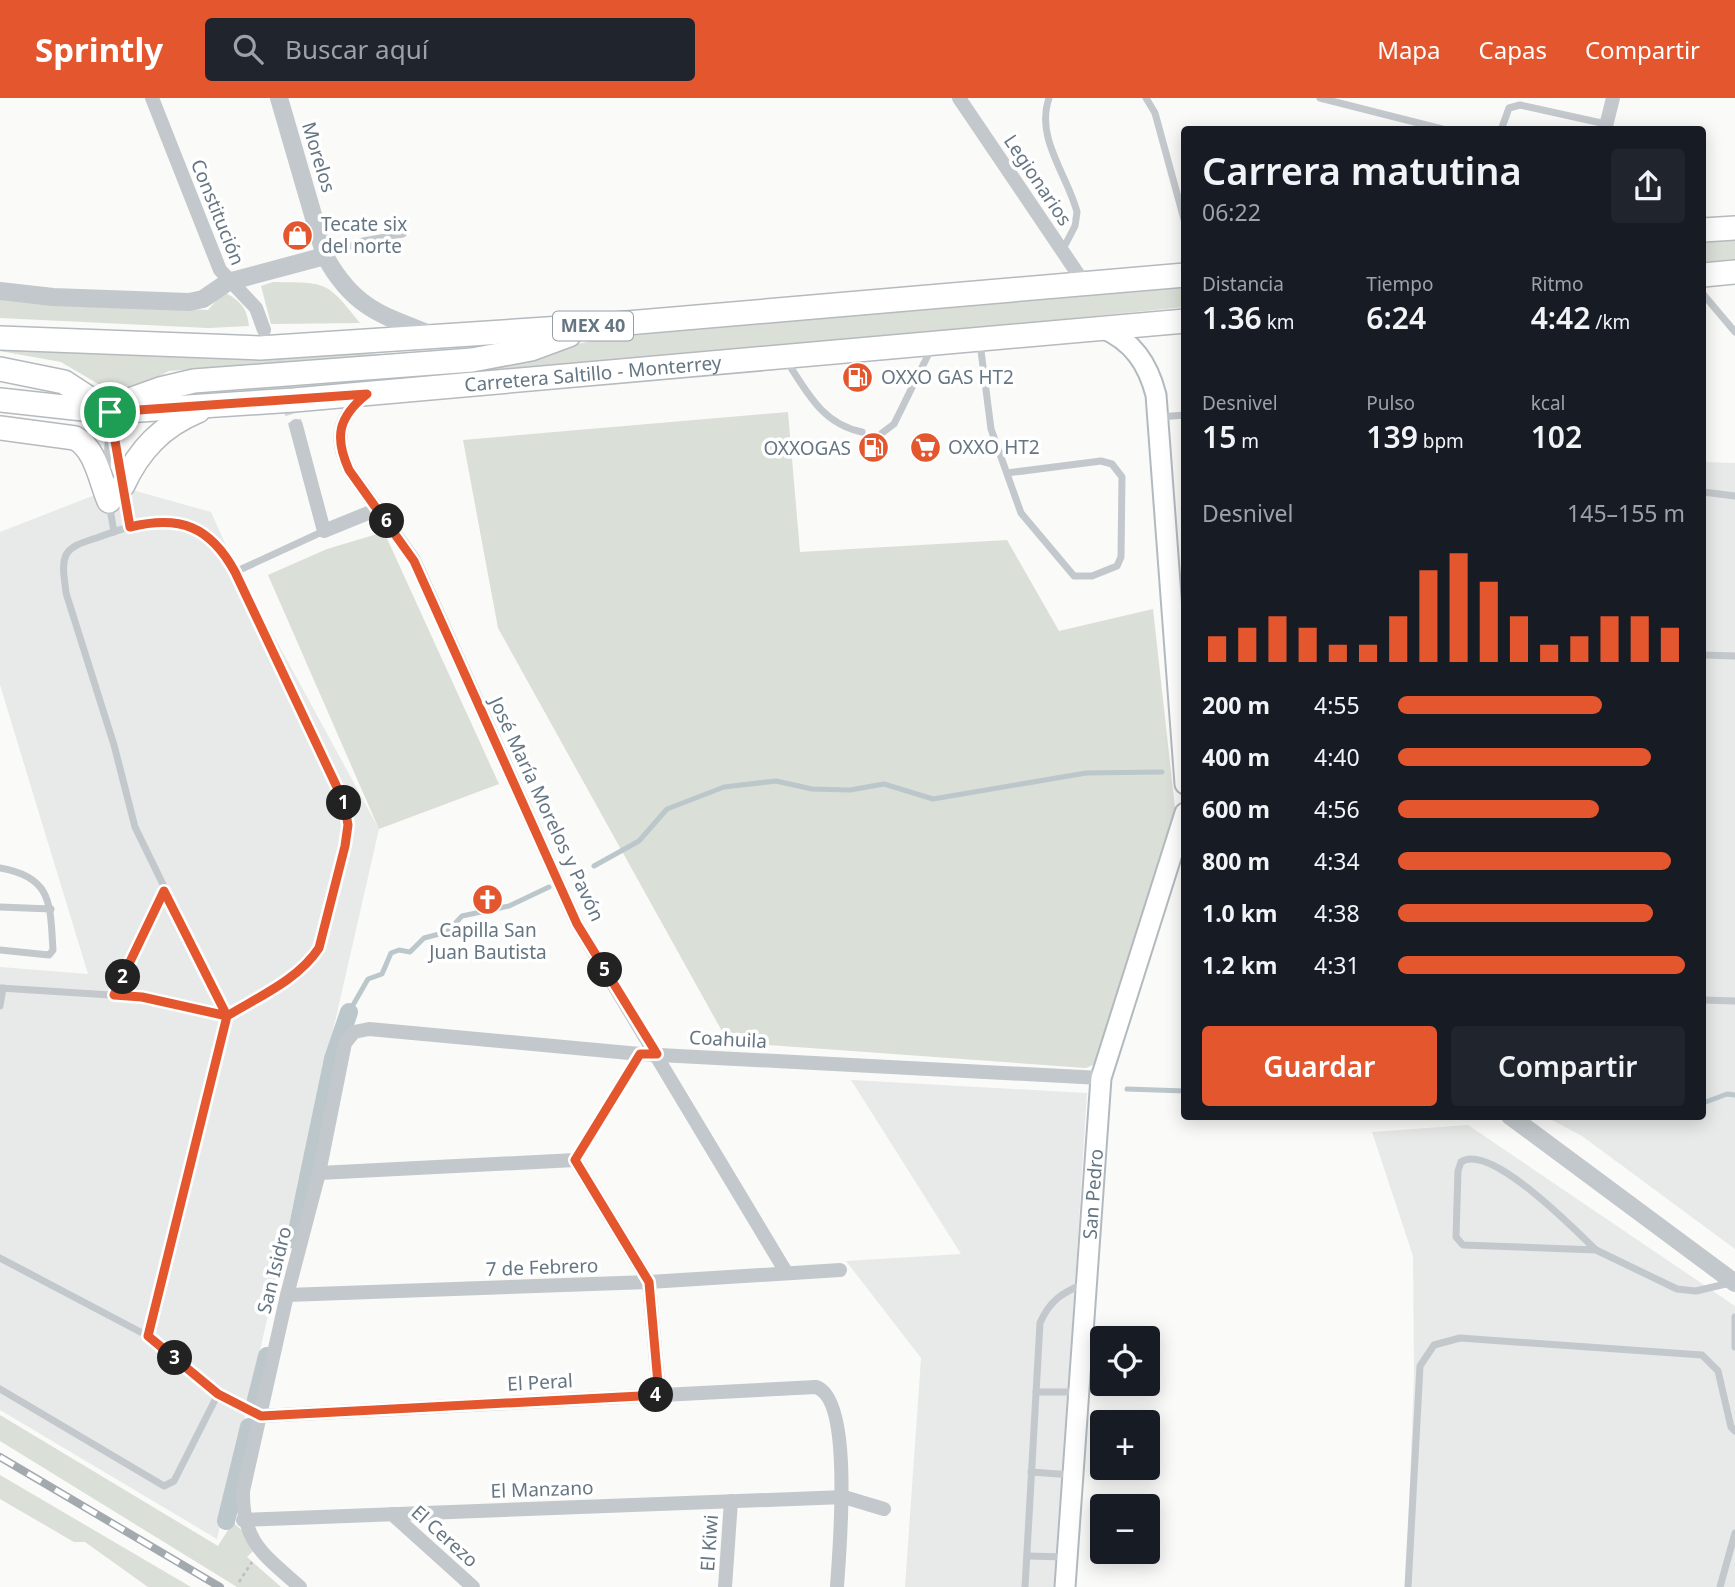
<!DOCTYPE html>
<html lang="es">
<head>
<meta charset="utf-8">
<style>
  :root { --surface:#171b24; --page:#20242c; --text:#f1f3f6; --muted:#9ea1a6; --accent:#e4572e }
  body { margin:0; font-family:"Noto Sans",sans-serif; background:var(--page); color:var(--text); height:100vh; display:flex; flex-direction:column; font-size:26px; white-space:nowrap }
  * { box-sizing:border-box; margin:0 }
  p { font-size:23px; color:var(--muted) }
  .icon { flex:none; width:38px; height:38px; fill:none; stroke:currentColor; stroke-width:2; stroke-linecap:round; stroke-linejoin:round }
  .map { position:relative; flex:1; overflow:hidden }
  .drawer { position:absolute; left:1181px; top:28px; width:525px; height:994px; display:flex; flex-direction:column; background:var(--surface); border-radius:7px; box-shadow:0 4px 18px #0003 }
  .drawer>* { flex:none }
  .fabs { position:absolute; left:1090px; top:1228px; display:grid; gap:14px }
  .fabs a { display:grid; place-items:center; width:70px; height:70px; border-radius:7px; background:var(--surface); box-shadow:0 4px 18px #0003; font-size:35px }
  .pin { position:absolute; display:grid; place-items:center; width:60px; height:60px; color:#fff; margin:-30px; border:4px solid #fff; border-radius:50%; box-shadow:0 2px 7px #0007 }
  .km { position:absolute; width:35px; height:35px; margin:-18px; border-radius:50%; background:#222; color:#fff; font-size:19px; line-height:35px; text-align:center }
  .round { display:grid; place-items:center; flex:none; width:74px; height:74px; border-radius:7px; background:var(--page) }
  .head { display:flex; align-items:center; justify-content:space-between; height:119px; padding:0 21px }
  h1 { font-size:38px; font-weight:600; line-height:52px }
  .figures { display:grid; grid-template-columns:repeat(3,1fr); gap:10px; height:119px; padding:7px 21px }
  .figures div { display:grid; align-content:center }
  .figures b { font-size:30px; font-weight:600 }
  .figures small { font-size:19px; font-weight:400 }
  .figures p { font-size:19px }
  .chart { height:196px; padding:14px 21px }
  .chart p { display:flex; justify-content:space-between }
  .chart svg { width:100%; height:126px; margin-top:7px; stroke:var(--accent); stroke-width:6 }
  .cta { display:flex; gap:14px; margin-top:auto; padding:14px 21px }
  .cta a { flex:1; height:80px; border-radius:7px; background:var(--accent); color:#fff; font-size:28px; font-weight:600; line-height:80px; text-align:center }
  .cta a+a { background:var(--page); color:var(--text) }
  ul { padding:0 21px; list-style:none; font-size:23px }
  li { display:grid; grid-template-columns:112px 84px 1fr; align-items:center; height:52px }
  li i { height:18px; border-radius:9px; background:var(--accent) }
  header { display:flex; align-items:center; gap:42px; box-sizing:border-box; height:98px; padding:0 35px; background:var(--accent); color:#fff }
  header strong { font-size:33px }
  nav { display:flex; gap:38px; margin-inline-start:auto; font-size:24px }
  .search { width:490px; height:63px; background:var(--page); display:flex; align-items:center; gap:18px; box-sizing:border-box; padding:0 24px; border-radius:7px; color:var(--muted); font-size:26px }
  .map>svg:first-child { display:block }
</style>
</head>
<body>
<header>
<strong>Sprintly</strong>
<div class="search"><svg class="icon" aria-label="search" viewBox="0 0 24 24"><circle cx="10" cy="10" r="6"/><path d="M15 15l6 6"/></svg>Buscar aquí</div>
<nav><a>Mapa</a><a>Capas</a><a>Compartir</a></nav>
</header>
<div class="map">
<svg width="1735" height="1489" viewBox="0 0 1735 1489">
  <rect width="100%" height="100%" fill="#fafaf8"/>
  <g fill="#e8e9e9">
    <path d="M 1703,364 L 1735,365 L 1735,1151 L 1582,1038 L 1546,1019 L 1703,1018 Z"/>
    <path d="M 118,388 L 211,414 L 233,463 L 379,731 L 217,1441 L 0,1312 L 0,869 L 88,876 L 0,587 L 0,434 Z"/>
    <path d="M 851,982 L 1087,995 L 1056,1489 L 905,1489 L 921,1260 L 846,1163 L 961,1156 Z"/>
    <path d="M 1468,1027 L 1735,1208 L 1735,1489 L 1406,1489 L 1414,1277 L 1413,1158 L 1372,1034 Z"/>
  </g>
  <g fill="#dadfd7">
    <path d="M 1735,141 L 1735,161 L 1703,164 L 1703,143 Z"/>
    <path d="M 273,184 C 327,185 326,182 360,225 L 271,226 L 261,188 Z"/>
    <path d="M 1185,186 L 1185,209 L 858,242 L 213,298 L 220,290 L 500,264 L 608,239 Z"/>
    <path d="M 224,194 C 240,203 247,209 249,228 L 208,230 L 0,220 L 0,201 L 208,212 Z"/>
    <path d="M 0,250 L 98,256 L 410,256 L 169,273 L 137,290 L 100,287 L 61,264 L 0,253 Z"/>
    <path d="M 788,314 L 800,454 L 1007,442 L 1059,533 L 1153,511 L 1176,719 L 1095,966 L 1086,970 L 728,944 L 498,530 L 463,342 Z"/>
    <path d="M 384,434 L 499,686 L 379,731 L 268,477 L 327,451 Z"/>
    <path d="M 0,1317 L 218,1448 L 233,1424 L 258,1448 L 247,1459 L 281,1489 L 237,1489 L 0,1343 Z"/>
    <path d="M 0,1377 L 191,1489 L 148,1489 L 85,1444 L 74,1444 L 0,1401 Z"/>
  </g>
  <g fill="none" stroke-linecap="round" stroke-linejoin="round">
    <g stroke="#bbc7cb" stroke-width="5">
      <path d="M 594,768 L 639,743 L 667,711 L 724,689 L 776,683 L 812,691 L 850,692 L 884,686 L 933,701 L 1086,675 L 1162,674"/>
      <path d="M 349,914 L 368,881 L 382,876 L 391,855 L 399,852 L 410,854 L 424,840 L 447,834 L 462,818 L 509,808 L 549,789"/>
      <path d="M 1127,991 L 1185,993"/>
      <path d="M 1703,1005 L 1727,996 L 1735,997"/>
    </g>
    <g stroke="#bbc7cb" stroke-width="18">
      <path d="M 295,1142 L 333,961 L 349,914"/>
      <path d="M 256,1302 L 267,1258"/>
      <path d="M 226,1423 L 249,1329"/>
    </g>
    <path stroke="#d5d9db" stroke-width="14" stroke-dasharray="14 7" stroke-linecap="butt" d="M 268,243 L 296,328"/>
    <defs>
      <g id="secondary">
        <path d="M 1102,230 C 1133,243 1148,266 1156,297 L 1185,686"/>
        <path id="s1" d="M 1065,1489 L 1101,980 L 1185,715"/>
      </g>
      <g id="primary">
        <path d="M 1703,132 L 1735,130"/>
        <path d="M 1703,177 L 1735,174"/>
        <path d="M 0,240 L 260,250 L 592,228 L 1185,177"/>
        <path d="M 0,271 L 64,284 L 107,312"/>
        <path id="s2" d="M 0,302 L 110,314 L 294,302 L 1185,223"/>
        <path d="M 118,306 L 160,291 L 194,283 L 472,262 L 531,251 L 569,237"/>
        <path d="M 0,330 L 75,340 C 96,351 100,382 109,403"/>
        <path d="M 123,387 C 139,352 162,328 198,313"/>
      </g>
    </defs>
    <use href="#secondary" stroke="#b3babf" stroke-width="23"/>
    <use href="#primary" stroke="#b5babe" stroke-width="26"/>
    <path stroke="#bbbfc2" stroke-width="2.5" stroke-dasharray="3.5 3.5" stroke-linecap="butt" d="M 239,1484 L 252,1464"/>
    <g stroke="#c3c8cc" stroke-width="7">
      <path d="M 1049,0 C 1035,40 1067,76 1077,114 L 1075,128 L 1062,153"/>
      <path d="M 1146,0 L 1155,15 L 1185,125"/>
      <path d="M 1320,0 L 1446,32"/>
      <path d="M 1501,32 L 1509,10 L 1520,7 L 1606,26"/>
      <path d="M 326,158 L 363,143 L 403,136"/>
      <path d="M 1703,196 L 1735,234"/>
      <path d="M 980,245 L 991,331 L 1021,415 L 1074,478 L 1092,478 L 1117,468 L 1121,459 L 1122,379 L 1112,366 L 1101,363 L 1007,375"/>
      <path d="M 786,262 C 807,294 822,326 862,334"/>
      <path d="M 1159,319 L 1185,317"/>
      <path d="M 112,326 L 122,376"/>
      <path d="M 882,335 L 894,326 L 932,249"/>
      <path d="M 107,373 L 109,318"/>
      <path d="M 124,388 L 130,429"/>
      <path d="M 1703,394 L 1735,398"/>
      <path d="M 109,405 L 114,434"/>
      <path d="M 235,474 L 324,433"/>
      <path d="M 1703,557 L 1735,558"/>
      <path d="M 0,770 C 53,779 50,807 53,852 L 49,857 L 0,852"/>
      <path d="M 0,809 L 51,811"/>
      <path d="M 0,890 L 142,899 L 227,918 C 258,899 298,882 319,850 C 331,803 352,752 344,704 L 235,474 C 201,412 158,417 99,439 C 88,443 72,446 66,457 C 61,468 65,483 66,495 L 114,647 L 135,729 L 227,918 L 148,1238 L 218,1296 L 260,1318"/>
      <path d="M 114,897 L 164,793"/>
      <path d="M 1703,902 L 1735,903"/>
      <path d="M 0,908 L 3,890"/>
      <path d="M 1596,1152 C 1575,1132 1490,1044 1461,1064 L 1458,1073 L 1456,1139 L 1463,1147 L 1596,1152 L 1677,1191 L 1696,1193 L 1730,1185"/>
      <path d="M 0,1160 L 148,1238"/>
      <path d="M 1735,1219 L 1735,1249"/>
      <path d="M 0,1291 L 164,1388 L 174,1383 L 218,1296"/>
      <path d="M 1036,1294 L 1077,1294"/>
      <path d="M 1031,1374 L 1072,1377"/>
      <path d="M 1027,1458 L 1066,1459"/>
      <path d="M 1025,1489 L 1040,1225 C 1050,1202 1062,1195 1085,1185"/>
      <path d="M 1408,1489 L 1420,1268 L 1434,1247 L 1460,1240 L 1702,1257 L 1718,1273 L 1731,1329 L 1735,1333"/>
      <path d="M 1720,1489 L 1735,1435"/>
    </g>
    <path stroke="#c3c8cc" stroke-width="10" d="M 575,1062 L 640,956"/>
    <g stroke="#c3c8cc" stroke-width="14">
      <path d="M 152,0 L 220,172 L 256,210 L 264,232"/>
      <path d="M 959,0 L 1084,185"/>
      <path d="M 1605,32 L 1613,0"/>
      <path d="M 366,296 C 338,319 334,340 349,372 L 414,462 L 577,826 L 786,1174"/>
      <path d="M 296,328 L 324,433 L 378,411"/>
      <path d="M 319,1075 L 575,1062 L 649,1184 L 659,1297"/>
      <path d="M 287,1197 L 649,1184 L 840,1172"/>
      <path d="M 261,1318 L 816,1289 C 854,1301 839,1455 837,1489"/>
      <path d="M 392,1416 L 473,1489"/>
      <path d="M 243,1422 L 844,1399 L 884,1411"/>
      <path d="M 300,1489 C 264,1457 242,1444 243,1393 L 287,1197 L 319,1075 L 345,945 L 354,934 L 369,931 L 640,956 L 1101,980"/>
      <path d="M 725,1489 L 731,1403"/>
    </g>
    <g stroke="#c3c8cc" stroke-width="18">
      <path d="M 279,0 L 325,158 C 352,208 380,217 430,236"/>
      <path d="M 0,193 L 53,199 L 189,204 L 203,201 L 228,184 L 325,158"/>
      <path d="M 1510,1018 L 1735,1185"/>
    </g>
    <use href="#secondary" stroke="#fff" stroke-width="19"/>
    <use href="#primary" stroke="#fff" stroke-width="23"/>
    <defs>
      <path id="rail" d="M 0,1359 L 220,1489"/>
    </defs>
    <use href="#rail" stroke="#a2aab0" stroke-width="8"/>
    <use href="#rail" stroke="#fff" stroke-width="5" stroke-dasharray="16" stroke-linecap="butt"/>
  </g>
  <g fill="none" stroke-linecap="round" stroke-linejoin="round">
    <defs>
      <path id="route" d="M 110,314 L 130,429 C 180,417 210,428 235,474 L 344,704 L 348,727 L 345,748 L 319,850 C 298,882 258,899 227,918 L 164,793 L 114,897 L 142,899 L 227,918 L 148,1238 L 218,1296 L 261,1318 L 659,1297 L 649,1184 L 575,1062 L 640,956 L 657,956 L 577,826 L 414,463 L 349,372 C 334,339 338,319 367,296 L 110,314"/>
    </defs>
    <use href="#route" stroke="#fff" stroke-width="14"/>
    <use href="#route" stroke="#e4572e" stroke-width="9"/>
  </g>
  <defs>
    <symbol id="shop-disc" viewBox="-11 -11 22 22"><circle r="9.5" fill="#e4572e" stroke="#fff"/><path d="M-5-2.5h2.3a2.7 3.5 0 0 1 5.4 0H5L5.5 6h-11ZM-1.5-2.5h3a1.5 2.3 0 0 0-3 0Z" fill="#fff"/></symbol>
    <symbol id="fuel-disc" viewBox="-11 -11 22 22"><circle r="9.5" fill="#e4572e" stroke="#fff"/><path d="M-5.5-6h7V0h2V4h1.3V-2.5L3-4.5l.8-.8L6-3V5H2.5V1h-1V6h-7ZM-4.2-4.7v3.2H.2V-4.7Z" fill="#fff"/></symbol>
    <symbol id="supermarket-disc" viewBox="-11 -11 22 22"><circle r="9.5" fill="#e4572e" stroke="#fff"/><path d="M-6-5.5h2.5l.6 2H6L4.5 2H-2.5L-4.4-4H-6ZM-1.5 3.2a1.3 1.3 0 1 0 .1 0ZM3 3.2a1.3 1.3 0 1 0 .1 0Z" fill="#fff"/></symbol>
    <symbol id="church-disc" viewBox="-11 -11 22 22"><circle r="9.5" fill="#e4572e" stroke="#fff"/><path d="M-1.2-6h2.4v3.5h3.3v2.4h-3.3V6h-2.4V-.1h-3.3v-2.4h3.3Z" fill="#fff"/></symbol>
  </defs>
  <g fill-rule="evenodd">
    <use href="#shop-disc" x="280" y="120" width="35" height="35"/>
    <use href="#fuel-disc" x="840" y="262" width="35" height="35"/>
    <use href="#supermarket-disc" x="908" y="332" width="35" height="35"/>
    <use href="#fuel-disc" x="856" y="332" width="35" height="35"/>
    <use href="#church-disc" x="470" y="784" width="35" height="35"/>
  </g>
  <g text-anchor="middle" stroke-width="7" stroke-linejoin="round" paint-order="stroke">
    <rect fill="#fff" stroke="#939fa8" stroke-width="2" x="553" y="213.5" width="80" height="29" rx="5"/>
    <g font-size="18" font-weight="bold" fill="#657683">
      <text x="593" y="234">MEX 40</text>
    </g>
    <g font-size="19" fill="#657683" stroke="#fff">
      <text transform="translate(319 59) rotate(73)" y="7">Morelos</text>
      <text transform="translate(1038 82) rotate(56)" y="7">Legionarios</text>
      <text transform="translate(218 114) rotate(68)" y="7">Constitución</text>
      <text dy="7" stroke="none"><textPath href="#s2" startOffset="595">Carretera Saltillo - Monterrey</textPath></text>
      <text transform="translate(547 711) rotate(65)" y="7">José María Morelos y Pavón</text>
      <text transform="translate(728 941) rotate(3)" y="7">Coahuila</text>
      <text dy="7" stroke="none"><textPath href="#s1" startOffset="394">San Pedro</textPath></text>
      <text transform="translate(542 1169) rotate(-2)" y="7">7 de Febrero</text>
      <text transform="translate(274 1172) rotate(-76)" y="7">San Isidro</text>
      <text transform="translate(540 1284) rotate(-3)" y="7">El Peral</text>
      <text transform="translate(542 1391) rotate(-2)" y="7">El Manzano</text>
      <text transform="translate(445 1438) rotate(42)" y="7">El Cerezo</text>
      <text transform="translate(709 1445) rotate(-86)" y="7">El Kiwi</text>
    </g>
    <g font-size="19" fill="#657683" stroke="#fff" text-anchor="start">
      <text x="321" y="133">Tecate six<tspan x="321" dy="22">del norte</tspan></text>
      <text x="881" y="286">OXXO GAS HT2</text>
      <text x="948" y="356">OXXO HT2</text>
      <text x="851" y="357" text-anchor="end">OXXOGAS</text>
      <text x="488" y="839" text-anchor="middle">Capilla San<tspan x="488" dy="22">Juan Bautista</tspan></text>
    </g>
  </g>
</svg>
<div class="fabs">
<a><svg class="icon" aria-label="locate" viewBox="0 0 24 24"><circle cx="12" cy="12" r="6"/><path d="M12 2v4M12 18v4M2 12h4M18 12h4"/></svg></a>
<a>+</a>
<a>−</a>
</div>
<div class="pin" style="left:110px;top:314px;background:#1e9e55"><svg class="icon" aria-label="arrive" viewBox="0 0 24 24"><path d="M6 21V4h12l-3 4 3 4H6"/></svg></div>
<b class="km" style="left:344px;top:705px">1</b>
<b class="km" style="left:123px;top:879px">2</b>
<b class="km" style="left:175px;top:1260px">3</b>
<b class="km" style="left:656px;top:1297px">4</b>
<b class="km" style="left:605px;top:872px">5</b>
<b class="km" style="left:387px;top:423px">6</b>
<section class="drawer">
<div class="head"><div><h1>Carrera matutina</h1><p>06:22</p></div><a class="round"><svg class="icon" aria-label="share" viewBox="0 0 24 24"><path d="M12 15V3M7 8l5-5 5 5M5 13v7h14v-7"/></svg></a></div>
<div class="figures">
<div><p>Distancia</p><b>1.36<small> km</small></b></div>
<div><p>Tiempo</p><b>6:24</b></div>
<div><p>Ritmo</p><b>4:42<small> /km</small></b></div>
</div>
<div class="figures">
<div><p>Desnivel</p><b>15<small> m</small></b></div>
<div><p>Pulso</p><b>139<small> bpm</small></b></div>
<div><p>kcal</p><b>102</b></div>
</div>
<div class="chart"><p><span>Desnivel</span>145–155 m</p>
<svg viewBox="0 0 160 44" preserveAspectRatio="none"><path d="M5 44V35M15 44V32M25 44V28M35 44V32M45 44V38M55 44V38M65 44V28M75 44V12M85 44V6M95 44V16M105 44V28M115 44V38M125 44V35M135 44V28M145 44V28M155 44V32"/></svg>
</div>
<ul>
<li><b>200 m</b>4:55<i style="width:71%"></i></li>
<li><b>400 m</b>4:40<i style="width:88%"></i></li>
<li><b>600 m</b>4:56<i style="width:70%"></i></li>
<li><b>800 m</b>4:34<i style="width:95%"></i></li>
<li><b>1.0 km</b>4:38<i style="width:89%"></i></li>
<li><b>1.2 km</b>4:31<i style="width:100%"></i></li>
</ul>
<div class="cta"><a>Guardar</a><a>Compartir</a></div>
</section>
</div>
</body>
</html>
